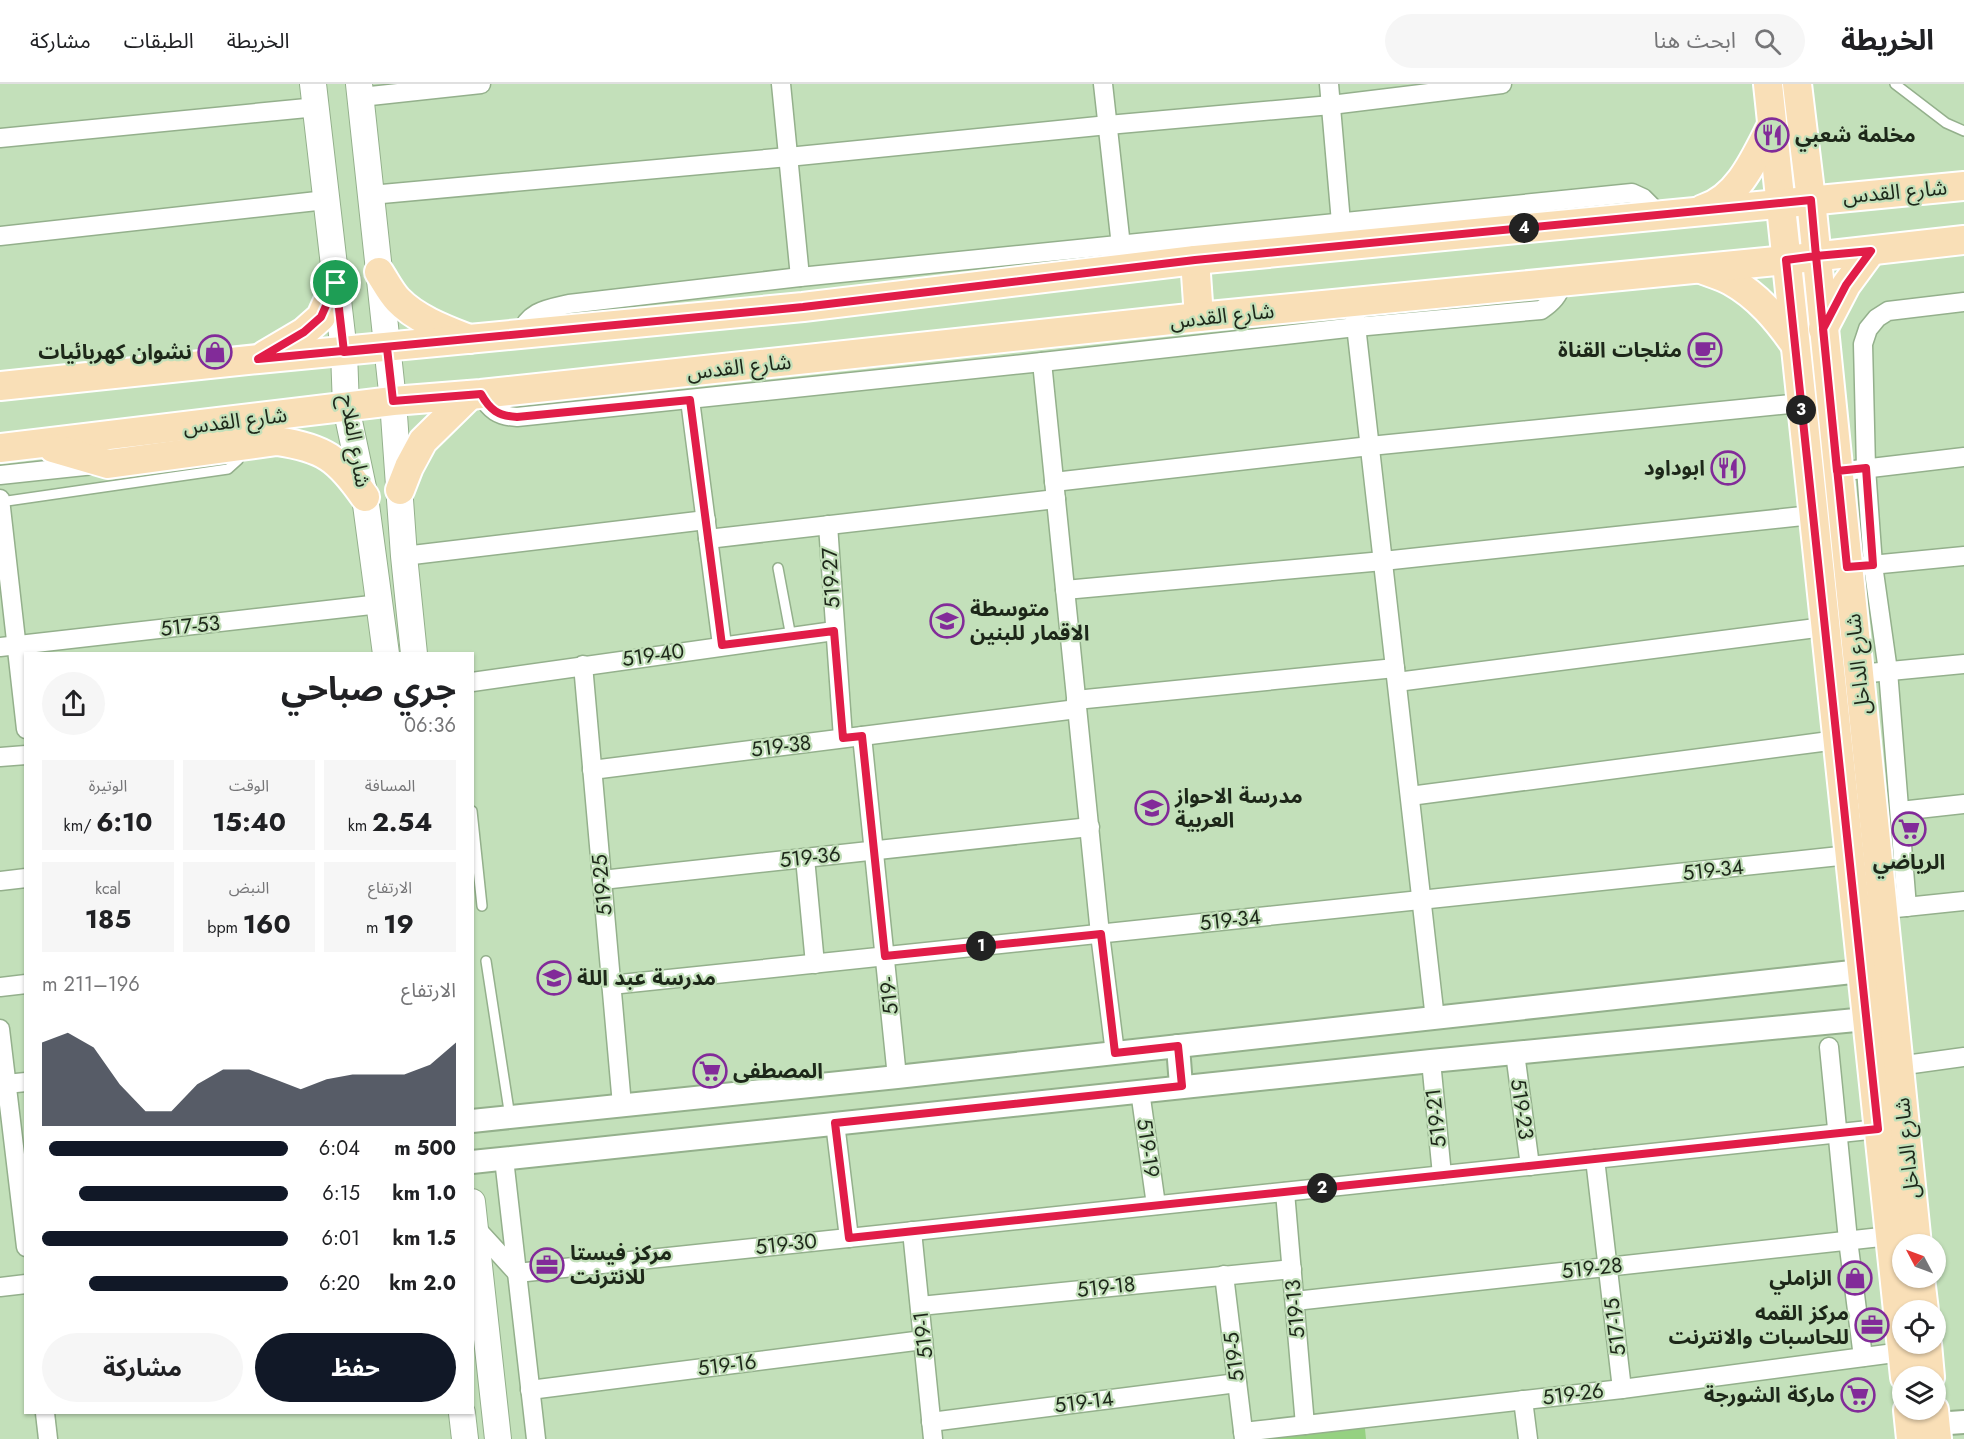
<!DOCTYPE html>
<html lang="ar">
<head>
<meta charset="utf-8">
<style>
  :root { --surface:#fff; --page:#f6f6f6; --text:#202124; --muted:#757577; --line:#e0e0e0; --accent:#111827 }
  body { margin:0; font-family:Jost,"Noto Sans Arabic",sans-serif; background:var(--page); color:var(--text); direction:rtl; height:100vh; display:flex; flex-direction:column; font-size:22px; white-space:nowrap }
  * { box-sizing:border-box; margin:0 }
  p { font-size:20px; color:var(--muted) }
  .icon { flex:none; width:33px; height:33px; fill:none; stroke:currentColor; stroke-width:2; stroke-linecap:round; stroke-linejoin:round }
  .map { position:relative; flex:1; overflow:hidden; direction:ltr }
  .drawer { position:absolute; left:24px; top:568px; width:450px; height:762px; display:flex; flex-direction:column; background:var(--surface); border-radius:0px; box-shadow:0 2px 4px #0004; direction:rtl }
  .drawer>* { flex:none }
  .needle { width:39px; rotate:311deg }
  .tools { position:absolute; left:1892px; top:1150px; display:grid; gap:12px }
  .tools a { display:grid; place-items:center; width:54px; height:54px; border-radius:50%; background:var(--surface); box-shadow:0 2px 4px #0004; font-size:30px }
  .pin { position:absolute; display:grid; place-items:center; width:51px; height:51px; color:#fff; margin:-26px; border:3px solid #fff; border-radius:50%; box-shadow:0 2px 6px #0007 }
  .km { position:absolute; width:30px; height:30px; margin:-15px; border-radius:50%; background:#222; color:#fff; font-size:16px; line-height:30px; text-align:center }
  .round { display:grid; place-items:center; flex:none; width:63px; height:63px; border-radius:32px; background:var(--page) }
  .headline { display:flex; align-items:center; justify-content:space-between; height:102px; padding:0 18px }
  h1 { font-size:33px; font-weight:700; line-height:45px }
  .stats { display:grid; grid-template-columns:repeat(3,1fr); gap:9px; height:102px; padding:6px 18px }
  .stats div { display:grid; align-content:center; border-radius:0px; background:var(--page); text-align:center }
  .stats b { font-size:26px; font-weight:700 }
  .stats small { font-size:16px; font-weight:400 }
  .stats p { font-size:16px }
  .chart { height:168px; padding:12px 18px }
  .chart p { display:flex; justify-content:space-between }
  .chart svg { width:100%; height:108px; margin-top:6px; fill:var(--accent); opacity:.7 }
  .action { display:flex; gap:12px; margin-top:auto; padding:12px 18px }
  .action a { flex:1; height:69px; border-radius:36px; background:var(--accent); color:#fff; font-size:24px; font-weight:700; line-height:69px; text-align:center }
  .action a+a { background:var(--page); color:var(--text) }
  ul { padding:0 18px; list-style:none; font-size:20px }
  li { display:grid; grid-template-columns:96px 72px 1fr; align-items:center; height:45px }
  li i { height:15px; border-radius:8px; background:var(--accent) }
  header { display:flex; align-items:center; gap:36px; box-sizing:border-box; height:84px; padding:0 30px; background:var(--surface); border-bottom:2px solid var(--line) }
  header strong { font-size:28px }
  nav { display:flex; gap:33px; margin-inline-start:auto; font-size:21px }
  .search { width:420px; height:54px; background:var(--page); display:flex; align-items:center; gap:15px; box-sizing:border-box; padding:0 21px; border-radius:33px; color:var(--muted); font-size:22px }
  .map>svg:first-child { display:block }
</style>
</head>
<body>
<header>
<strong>الخريطة</strong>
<div class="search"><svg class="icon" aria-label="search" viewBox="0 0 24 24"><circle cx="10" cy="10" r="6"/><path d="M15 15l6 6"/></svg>ابحث هنا</div>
<nav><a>الخريطة</a><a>الطبقات</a><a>مشاركة</a></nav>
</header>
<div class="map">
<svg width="1964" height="1355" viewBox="0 0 1964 1355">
  <rect width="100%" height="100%" fill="#c3e0ba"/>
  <path fill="#95d181" d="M 1364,1335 L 1366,1355 L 1244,1355 Z"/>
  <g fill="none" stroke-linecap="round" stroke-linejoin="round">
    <defs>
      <g id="service">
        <path d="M 1895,0 L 1946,39 L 1964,47"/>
        <path d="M 0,418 L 228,385 L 238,376 L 242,368"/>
        <path d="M 778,484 L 791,553"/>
        <path d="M 472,727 L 482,822"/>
        <path d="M 486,877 L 510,1033"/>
      </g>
      <g id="minor">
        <path d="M 781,0 L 800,193"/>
        <path d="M 1103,0 L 1122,171"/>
        <path d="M 1329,0 L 1342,150"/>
        <path d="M 361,13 L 481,0"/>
        <path d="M 0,54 L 317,23"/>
        <path d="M 371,111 L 788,73 L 1108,41 L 1331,21 L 1502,0"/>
        <path d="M 0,152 L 326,116"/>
        <path d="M 1355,233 L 1435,935"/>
        <path d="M 520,251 C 528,227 547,225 569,220 L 800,193 L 1632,109 L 1643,114 L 1660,131"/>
        <path d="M 1042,278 L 1100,850 L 1115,969"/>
        <path d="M 481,310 C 490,326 498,332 517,333 L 1042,278 L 1356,243 L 1541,226 C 1553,218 1558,212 1563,198"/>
        <path d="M 690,316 L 722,561"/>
        <path d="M 1854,386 L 1964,373"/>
        <path d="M 0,391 L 94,381"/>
        <path d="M 1054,398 L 1370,362 L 1800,319"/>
        <path d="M 0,415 L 26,645"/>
        <path d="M 828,441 L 843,654"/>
        <path d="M 708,455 L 1056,415"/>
        <path d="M 404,472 L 706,436"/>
        <path d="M 1861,482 L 1964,472"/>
        <path d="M 1065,506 L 1383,477 L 1812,431"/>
        <path d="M 0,563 L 380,520"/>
        <path d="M 583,581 L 622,1021"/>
        <path d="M 1859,590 L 1964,580"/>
        <path d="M 472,598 L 834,547"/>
        <path d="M 1397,598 L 1824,543"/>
        <path d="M 1076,616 L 1395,584"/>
        <path d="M 862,652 L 897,993"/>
        <path d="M 0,673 L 26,671"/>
        <path d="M 592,686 L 1077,625"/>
        <path d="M 1410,712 L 1837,656"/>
        <path d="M 1900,727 L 1964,720"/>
        <path d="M 805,774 L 815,880"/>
        <path d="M 602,796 L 1090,743"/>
        <path d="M 0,797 L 26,794"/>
        <path d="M 1907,823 L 1888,587 L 1873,481 L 1866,384 L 1863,260 L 1868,245 L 1877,234 L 1888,227 L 1964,218"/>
        <path d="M 1896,824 L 1964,817"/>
        <path d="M 611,901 L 1849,771"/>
        <path d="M 0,903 L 26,900"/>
        <path d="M 0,945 L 26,1163"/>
        <path d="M 1829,963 L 1848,1156 L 1863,1273"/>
        <path d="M 1515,969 L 1530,1082"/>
        <path d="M 1431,977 L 1442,1091"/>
        <path d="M 1898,982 L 1964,973"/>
        <path d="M 6,1000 L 26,998"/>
        <path d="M 1140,1007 L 1156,1121"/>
        <path d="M 835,1039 L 849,1154"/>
        <path d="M 504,1075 L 536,1355"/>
        <path d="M 1595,1075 L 1622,1305"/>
        <path d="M 1285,1108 L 1305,1341"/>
        <path d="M 475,1143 L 517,1189 L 1878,1045"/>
        <path d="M 912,1147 L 933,1355"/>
        <path d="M 1224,1191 L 1244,1355"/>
        <path d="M 0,1203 L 26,1200"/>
        <path d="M 1295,1217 L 1890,1152"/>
        <path d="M 920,1222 L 1292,1185"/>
        <path d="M 530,1306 L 923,1256"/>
        <path d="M 1523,1316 L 1528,1355"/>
        <path d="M 45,1329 L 48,1355"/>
        <path d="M 931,1338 L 1237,1299"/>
        <path d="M 1243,1348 L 1622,1305 L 1902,1268"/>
      </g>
      <g id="tertiary">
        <path d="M 1178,962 L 1181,1002"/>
        <path d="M 472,1037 L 897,993 L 1861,887"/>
        <path d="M 472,1078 L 1431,977 L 1866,935"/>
        <path d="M 1935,1340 L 1964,1338"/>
      </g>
      <g id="secondary">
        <path d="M 313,0 L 344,268 L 346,323 L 365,413 L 386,570"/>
        <path d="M 359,0 L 393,317 L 404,472 L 414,570"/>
        <path d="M 472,1118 L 498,1355"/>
        <path d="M 462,1329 L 465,1355"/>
      </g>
      <g id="primary">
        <path d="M 1768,0 L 1905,1293"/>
        <path d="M 1797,0 L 1811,116 L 1917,1161"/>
        <path d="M 1703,125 C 1739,114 1756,72 1772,41"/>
        <path d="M 1195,176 L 1199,233"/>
        <path d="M 1701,185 C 1711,189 1722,192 1731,197 C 1758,212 1777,235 1794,259"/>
        <path d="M 379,188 C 385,197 391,209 398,216 C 416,235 446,246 469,255"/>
        <path d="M 1823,245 L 1846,201 L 1871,167"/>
        <path d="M 265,271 L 304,248 L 321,233 L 336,199"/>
        <path d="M 0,302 L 258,275 L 803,223 L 1195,176 L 1964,102"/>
        <path d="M 0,364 L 393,317 L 481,310 L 1199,233 L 1786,176 L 1964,156"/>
        <path d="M 53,364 L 108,380 L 277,357 C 324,364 338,374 365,413"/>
        <path d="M 400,406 L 409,383 L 423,357 L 470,311"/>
        <path d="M 1920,1194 L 1924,1227"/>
        <path d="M 1927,1260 L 1930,1293"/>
        <path d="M 1908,1326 L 1911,1355"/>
        <path d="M 1934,1326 L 1937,1355"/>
      </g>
    </defs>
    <use href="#service" stroke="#94b08c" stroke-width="12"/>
    <use href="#minor" stroke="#94b08c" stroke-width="21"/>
    <use href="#tertiary" stroke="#94b08c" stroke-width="26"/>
    <use href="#secondary" stroke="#94b08c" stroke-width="28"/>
    <use href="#primary" stroke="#fff" stroke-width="32"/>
    <use href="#service" stroke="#fff" stroke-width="9"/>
    <use href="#minor" stroke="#fff" stroke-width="18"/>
    <use href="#tertiary" stroke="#fff" stroke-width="22"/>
    <use href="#secondary" stroke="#fff" stroke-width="26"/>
    <use href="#primary" stroke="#f9dfb7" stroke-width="28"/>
  </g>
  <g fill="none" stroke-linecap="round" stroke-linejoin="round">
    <defs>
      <path id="route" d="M 336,199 L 344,268 L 387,264 L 393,317 L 481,310 C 490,326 498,332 517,333 L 690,316 L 722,561 L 834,547 L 843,654 L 862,652 L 885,872 L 1101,850 L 1115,969 L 1178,962 L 1182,1002 L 835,1039 L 849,1154 L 1878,1045 L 1786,176 L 1816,172 L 1837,387 L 1866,384 L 1873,481 L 1847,483 L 1823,245 L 1846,201 L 1871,167 L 1816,172 L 1811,116 L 1195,176 L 803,223 L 258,275 L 304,248 L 321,233 L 336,199"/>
    </defs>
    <use href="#route" stroke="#fff" stroke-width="12"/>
    <use href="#route" stroke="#e11d48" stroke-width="8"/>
  </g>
  <defs>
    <symbol id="restaurant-ring" viewBox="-11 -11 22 22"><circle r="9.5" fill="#c3e0ba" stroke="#822b99" stroke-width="1.5"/><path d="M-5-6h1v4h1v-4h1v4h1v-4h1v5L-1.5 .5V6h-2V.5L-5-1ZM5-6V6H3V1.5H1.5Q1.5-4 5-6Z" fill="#822b99"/></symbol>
    <symbol id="cafe-ring" viewBox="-11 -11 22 22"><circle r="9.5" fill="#c3e0ba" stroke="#822b99" stroke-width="1.5"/><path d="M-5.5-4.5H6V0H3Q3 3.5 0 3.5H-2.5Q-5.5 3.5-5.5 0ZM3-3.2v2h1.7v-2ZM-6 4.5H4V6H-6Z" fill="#822b99"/></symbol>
    <symbol id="shop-ring" viewBox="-11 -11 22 22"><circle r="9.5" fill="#c3e0ba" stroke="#822b99" stroke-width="1.5"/><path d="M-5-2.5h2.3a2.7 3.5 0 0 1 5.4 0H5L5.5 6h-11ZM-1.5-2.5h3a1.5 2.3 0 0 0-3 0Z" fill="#822b99"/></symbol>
    <symbol id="school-ring" viewBox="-11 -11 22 22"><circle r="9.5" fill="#c3e0ba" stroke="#822b99" stroke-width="1.5"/><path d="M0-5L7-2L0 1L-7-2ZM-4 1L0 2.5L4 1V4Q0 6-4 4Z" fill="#822b99"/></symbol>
    <symbol id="supermarket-ring" viewBox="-11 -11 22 22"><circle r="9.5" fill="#c3e0ba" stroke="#822b99" stroke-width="1.5"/><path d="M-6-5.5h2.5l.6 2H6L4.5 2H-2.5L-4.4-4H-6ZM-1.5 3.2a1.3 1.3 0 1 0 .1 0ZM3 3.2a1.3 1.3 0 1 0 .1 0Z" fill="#822b99"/></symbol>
    <symbol id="office-ring" viewBox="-11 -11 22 22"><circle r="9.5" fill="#c3e0ba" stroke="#822b99" stroke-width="1.5"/><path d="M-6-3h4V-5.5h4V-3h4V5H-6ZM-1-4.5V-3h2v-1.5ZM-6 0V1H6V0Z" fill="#822b99"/></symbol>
  </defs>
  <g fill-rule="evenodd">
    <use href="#restaurant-ring" x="1753" y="32" width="38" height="38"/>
    <use href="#cafe-ring" x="1686" y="247" width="38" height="38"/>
    <use href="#shop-ring" x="196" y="249" width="38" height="38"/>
    <use href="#restaurant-ring" x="1709" y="365" width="38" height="38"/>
    <use href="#school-ring" x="928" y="518" width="38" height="38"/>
    <use href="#school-ring" x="1133" y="705" width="38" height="38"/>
    <use href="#supermarket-ring" x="1890" y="726" width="38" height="38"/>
    <use href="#school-ring" x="535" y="875" width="38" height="38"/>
    <use href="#supermarket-ring" x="691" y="968" width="38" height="38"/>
    <use href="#office-ring" x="528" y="1162" width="38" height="38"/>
    <use href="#shop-ring" x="1836" y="1175" width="38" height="38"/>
    <use href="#office-ring" x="1853" y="1222" width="38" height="38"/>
    <use href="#supermarket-ring" x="1839" y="1292" width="38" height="38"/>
  </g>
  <g text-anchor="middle" stroke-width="4.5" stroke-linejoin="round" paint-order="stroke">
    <g font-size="21" font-weight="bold" fill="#1d2719" stroke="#c3e0ba" text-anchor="start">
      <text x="1795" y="58">مخلمة شعبي</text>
      <text x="1682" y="273" text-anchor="end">مثلجات القناة</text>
      <text x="192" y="275" text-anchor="end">نشوان كهربائيات</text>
      <text x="1705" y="391" text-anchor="end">ابوداود</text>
      <text x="970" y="532">متوسطة<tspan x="970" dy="24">الاقمار للبنين</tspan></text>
      <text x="1175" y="719">مدرسة الاحواز<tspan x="1175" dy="24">العربية</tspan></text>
      <text x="1909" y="785" text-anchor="middle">الرياضي</text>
      <text x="577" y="901">مدرسة عبد اللة</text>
      <text x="733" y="994">المصطفى</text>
      <text x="570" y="1176">مركز فيستا<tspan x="570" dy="24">للانترنت</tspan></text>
      <text x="1832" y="1201" text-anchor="end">الزاملي</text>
      <text x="1849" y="1236" text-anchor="end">مركز القمه<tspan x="1849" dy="24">للحاسبات والانترنت</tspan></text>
      <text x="1835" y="1318" text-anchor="end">ماركة الشورجة</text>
    </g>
    <g font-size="21" fill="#1d2719" stroke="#c3e0ba">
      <text transform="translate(1895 108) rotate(-5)" y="7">شارع القدس</text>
      <text transform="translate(1222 232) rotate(-6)" y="7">شارع القدس</text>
      <text transform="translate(739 283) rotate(-6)" y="7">شارع القدس</text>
      <text transform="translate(235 337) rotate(-7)" y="7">شارع القدس</text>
      <text transform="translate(355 357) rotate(80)" y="7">شارع الفلاح</text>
      <text transform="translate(831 494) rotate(-93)" y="7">519-27</text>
      <text transform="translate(190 542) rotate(-6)" y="7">517-53</text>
      <text transform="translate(653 571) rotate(-8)" y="7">519-40</text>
      <text transform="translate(1858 580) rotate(-96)" y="7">شارع الداخل</text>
      <text transform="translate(781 662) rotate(-7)" y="7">519-38</text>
      <text transform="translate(810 773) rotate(-6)" y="7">519-36</text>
      <text transform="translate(1713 786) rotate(-6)" y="7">519-34</text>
      <text transform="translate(602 801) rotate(-95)" y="7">519-25</text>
      <text transform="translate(1230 836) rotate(-6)" y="7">519-34</text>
      <text transform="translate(889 912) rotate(-96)" y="7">519-</text>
      <text transform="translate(1522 1025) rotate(82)" y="7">519-23</text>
      <text transform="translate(1436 1034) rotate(-96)" y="7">519-21</text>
      <text transform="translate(1148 1064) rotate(82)" y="7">519-19</text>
      <text transform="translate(1907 1064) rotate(-96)" y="7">شارع الداخل</text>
      <text transform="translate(786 1160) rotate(-6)" y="7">519-30</text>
      <text transform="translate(1592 1184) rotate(-6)" y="7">519-28</text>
      <text transform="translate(1106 1203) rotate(-6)" y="7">519-18</text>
      <text transform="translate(1295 1225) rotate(-95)" y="7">519-13</text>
      <text transform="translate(1615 1243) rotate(-97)" y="7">517-15</text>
      <text transform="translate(923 1251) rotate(-96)" y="7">519-1</text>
      <text transform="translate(1234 1273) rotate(-97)" y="7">519-5</text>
      <text transform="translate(727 1281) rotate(-7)" y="7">519-16</text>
      <text transform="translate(1573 1310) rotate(-7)" y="7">519-26</text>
      <text transform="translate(1084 1318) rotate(-7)" y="7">519-14</text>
    </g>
  </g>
</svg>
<div class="tools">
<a><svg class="needle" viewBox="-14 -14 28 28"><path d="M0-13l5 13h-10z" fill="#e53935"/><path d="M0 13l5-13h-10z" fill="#757577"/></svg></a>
<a><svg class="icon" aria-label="locate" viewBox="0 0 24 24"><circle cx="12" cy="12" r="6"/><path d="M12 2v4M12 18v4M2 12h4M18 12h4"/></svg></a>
<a><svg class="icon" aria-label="layers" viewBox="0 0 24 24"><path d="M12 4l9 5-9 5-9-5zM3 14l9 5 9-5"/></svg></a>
</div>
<div class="pin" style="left:336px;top:199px;background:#1e9e55"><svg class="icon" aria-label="arrive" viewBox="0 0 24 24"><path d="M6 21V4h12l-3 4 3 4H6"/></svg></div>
<b class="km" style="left:981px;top:862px">1</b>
<b class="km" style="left:1322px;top:1104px">2</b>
<b class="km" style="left:1801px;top:326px">3</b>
<b class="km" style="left:1524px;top:144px">4</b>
<section class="drawer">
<div class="headline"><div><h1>جري صباحي</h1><p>06:36</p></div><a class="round"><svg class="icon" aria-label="share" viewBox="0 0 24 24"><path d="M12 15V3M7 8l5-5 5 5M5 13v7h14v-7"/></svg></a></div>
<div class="stats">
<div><p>المسافة</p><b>2.54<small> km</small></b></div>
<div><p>الوقت</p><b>15:40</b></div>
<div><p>الوتيرة</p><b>6:10<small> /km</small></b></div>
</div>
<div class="stats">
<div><p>الارتفاع</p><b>19<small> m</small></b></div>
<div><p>النبض</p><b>160<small> bpm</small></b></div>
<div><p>kcal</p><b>185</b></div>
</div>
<div class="chart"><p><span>الارتفاع</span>196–211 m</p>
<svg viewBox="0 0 160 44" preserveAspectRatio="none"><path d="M0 44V10L10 6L20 12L30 27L40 38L50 38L60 27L70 21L80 21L90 25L100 29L110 25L120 23L130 23L140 23L150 19L160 10V44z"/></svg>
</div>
<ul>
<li><b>500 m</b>6:04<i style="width:97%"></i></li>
<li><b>1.0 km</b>6:15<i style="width:85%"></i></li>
<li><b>1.5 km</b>6:01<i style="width:100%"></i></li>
<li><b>2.0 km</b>6:20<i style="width:81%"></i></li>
</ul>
<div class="action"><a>حفظ</a><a>مشاركة</a></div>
</section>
</div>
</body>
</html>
